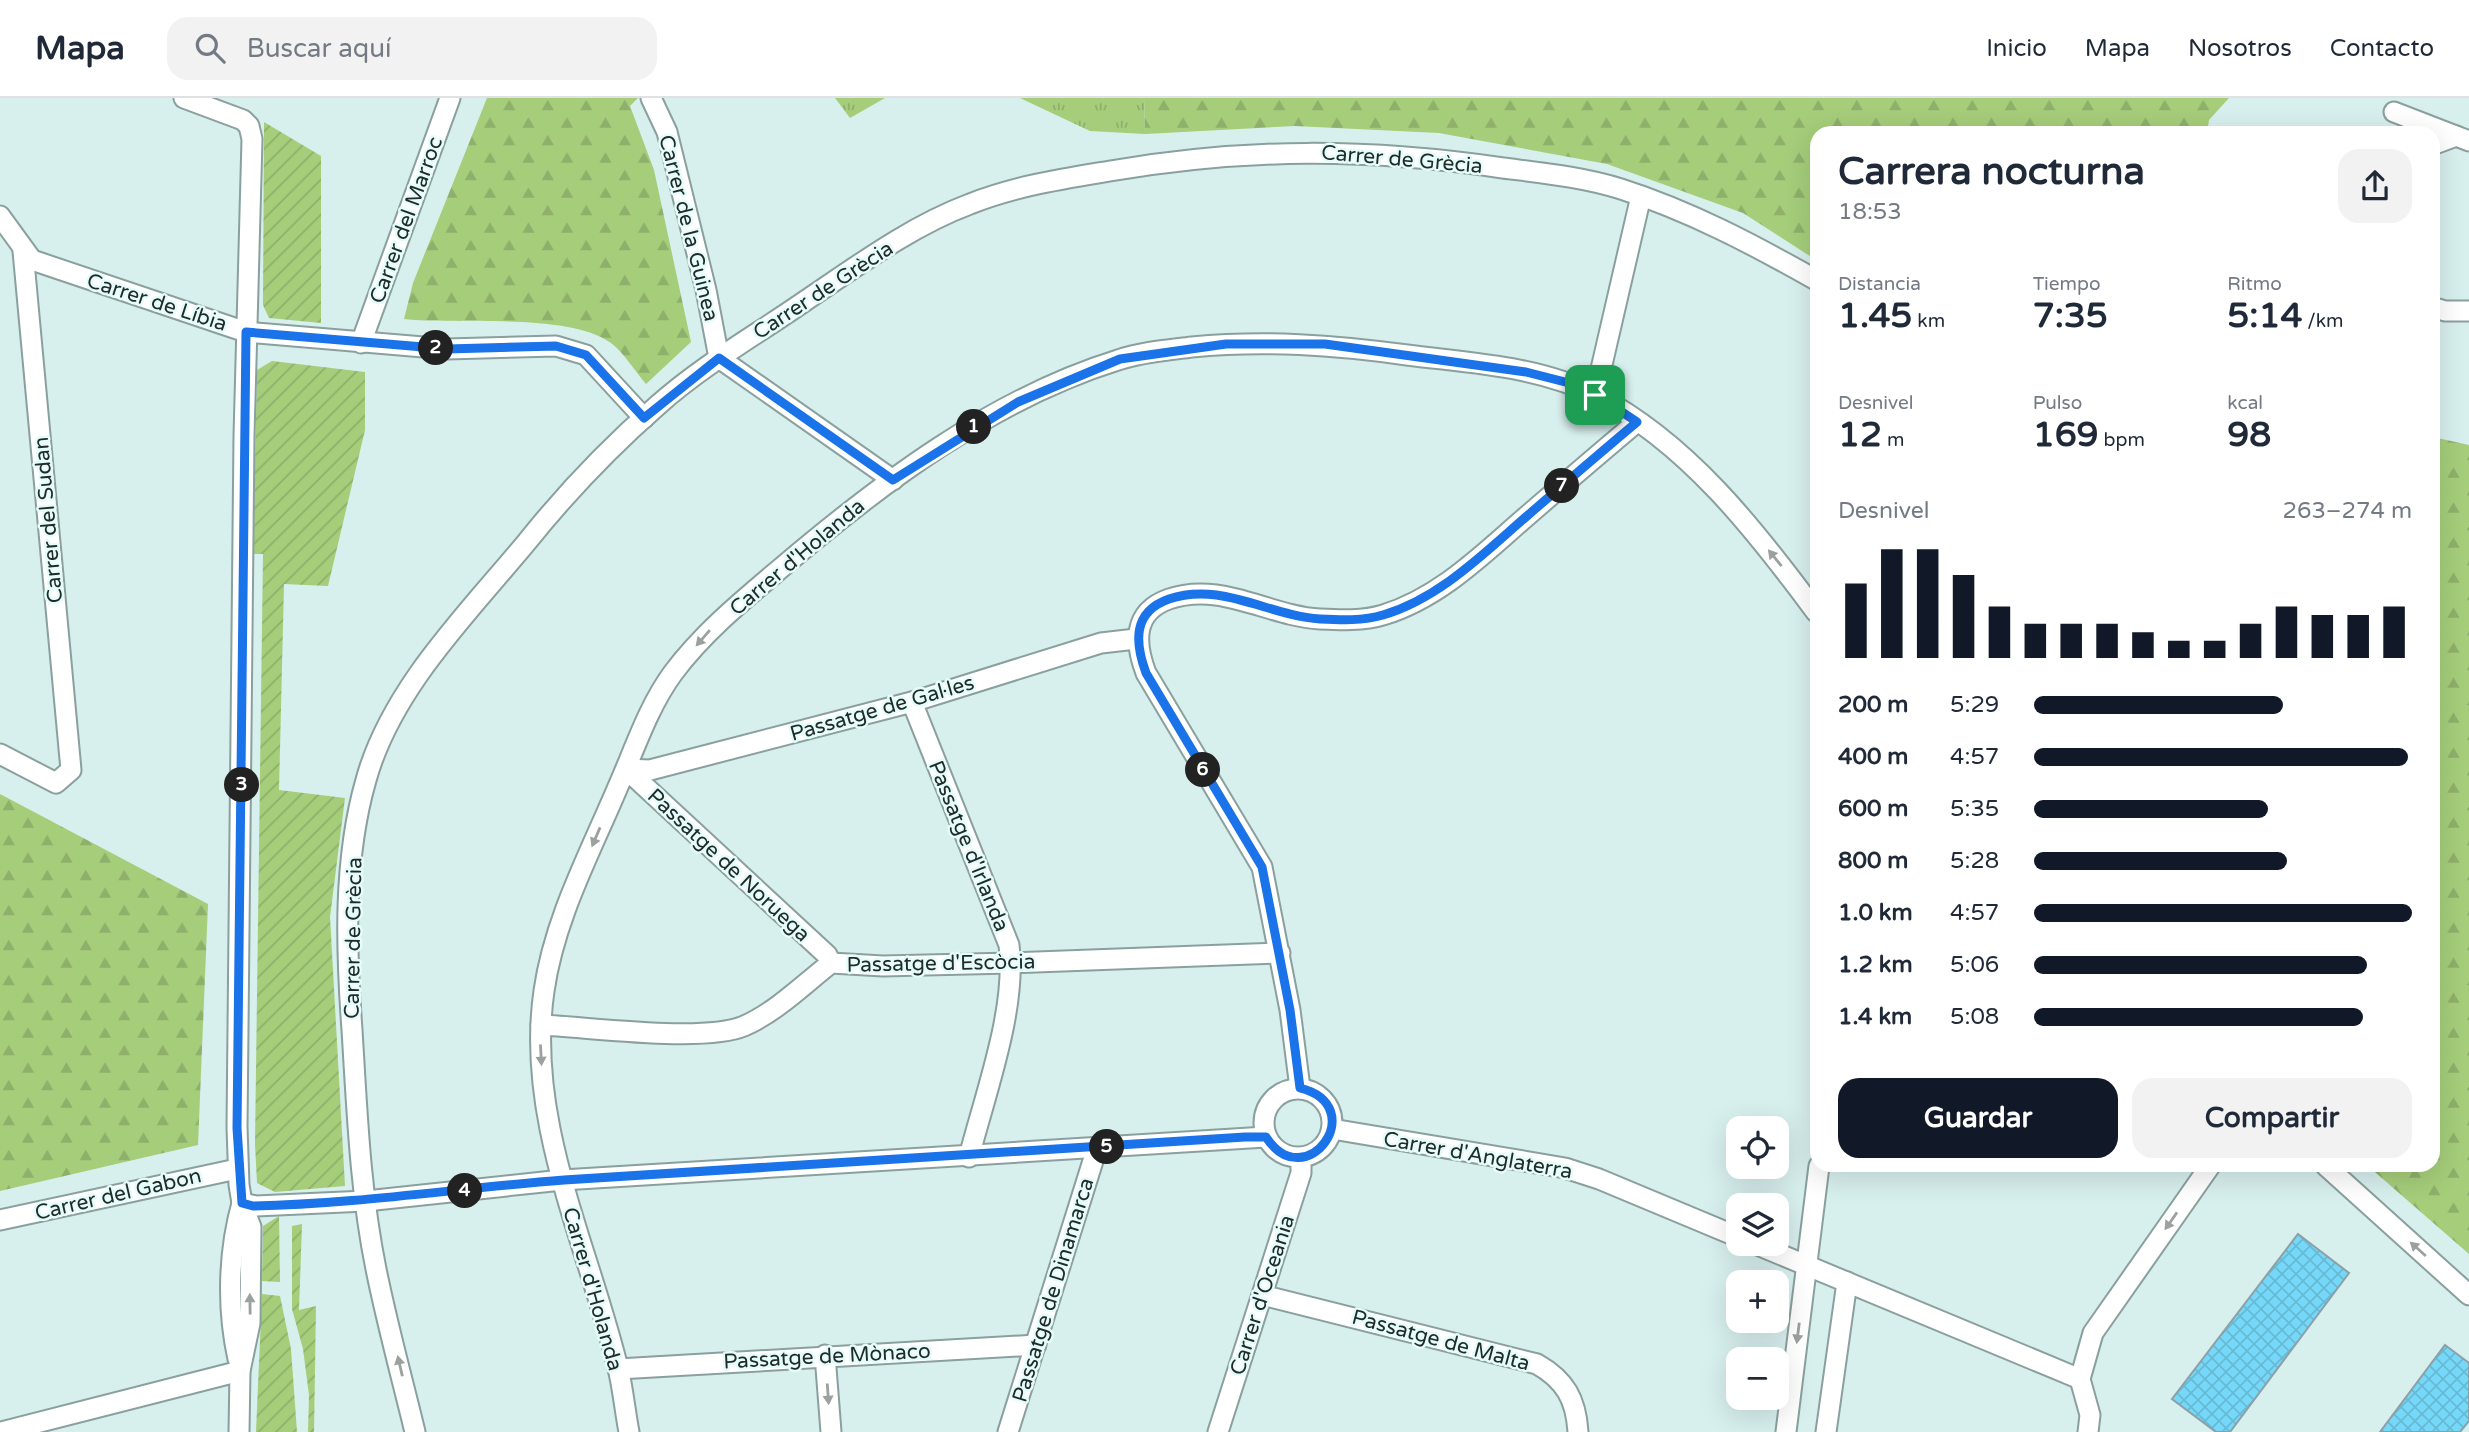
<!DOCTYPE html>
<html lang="es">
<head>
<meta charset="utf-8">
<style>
  :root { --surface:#fff; --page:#f2f2f3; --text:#1f2937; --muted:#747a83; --line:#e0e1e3; --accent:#111827 }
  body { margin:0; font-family:"Varela Round",sans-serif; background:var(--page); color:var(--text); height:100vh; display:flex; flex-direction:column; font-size:26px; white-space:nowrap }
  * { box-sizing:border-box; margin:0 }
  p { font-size:23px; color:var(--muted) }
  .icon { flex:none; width:38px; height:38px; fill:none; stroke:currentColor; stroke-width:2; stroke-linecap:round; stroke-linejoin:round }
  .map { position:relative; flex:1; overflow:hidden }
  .drawer { position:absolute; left:1810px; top:28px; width:630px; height:1046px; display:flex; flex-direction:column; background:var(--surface); border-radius:21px; box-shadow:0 7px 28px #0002 }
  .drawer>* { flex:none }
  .buttons { position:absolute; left:1726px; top:1018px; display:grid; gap:14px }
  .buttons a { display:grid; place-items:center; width:63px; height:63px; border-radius:14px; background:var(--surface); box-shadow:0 7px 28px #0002; font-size:35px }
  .pin { position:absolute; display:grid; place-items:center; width:60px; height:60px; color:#fff; margin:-30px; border-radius:14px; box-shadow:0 4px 10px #0006 }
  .km { position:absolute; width:35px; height:35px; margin:-18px; border-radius:50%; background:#222; color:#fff; font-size:19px; line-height:35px; text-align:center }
  .round { display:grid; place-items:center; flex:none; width:74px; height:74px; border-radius:21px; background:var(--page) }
  .summary { display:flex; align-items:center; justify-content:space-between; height:119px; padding:0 28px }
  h1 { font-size:38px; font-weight:800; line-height:52px }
  .metrics { display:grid; grid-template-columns:repeat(3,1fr); gap:10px; height:119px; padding:7px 28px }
  .metrics div { display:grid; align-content:center }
  .metrics b { font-size:35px; font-weight:800 }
  .metrics small { font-size:19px; font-weight:400 }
  .metrics p { font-size:19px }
  .chart { height:196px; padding:14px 28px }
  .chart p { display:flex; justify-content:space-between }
  .chart svg { width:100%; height:126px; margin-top:7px; stroke:var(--accent); stroke-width:6 }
  .primary-button { display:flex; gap:14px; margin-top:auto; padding:14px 28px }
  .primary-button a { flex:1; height:80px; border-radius:21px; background:var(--accent); color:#fff; font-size:28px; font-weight:800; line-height:80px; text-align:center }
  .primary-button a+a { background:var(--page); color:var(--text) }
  ul { padding:0 28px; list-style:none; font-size:23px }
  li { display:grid; grid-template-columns:112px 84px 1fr; align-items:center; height:52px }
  li i { height:18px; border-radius:9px; background:var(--accent) }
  header { display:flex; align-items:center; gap:42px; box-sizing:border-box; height:98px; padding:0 35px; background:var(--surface); border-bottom:2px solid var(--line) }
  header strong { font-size:33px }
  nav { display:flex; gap:38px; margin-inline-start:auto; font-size:24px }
  .search { width:490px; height:63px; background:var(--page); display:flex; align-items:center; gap:18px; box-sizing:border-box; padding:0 24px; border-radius:21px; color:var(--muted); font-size:26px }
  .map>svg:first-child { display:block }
</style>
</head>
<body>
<header>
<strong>Mapa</strong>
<div class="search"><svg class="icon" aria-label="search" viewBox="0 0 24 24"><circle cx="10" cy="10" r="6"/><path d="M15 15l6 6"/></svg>Buscar aquí</div>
<nav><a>Inicio</a><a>Mapa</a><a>Nosotros</a><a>Contacto</a></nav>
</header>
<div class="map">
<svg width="2469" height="1334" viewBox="0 0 2469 1334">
  <defs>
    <pattern id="grass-tufts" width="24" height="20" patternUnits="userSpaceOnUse" patternTransform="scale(1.75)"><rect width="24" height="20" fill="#a5cd7a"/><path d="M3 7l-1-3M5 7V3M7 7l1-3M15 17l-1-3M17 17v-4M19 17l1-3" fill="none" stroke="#8eb06a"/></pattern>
    <pattern id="forest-firs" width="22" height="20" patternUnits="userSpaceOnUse" patternTransform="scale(1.75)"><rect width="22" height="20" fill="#a5cd7a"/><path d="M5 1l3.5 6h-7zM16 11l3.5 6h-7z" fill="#8eb06a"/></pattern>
    <pattern id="garden-furrows" width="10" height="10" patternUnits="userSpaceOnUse" patternTransform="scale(1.75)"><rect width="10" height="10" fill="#a5cd7a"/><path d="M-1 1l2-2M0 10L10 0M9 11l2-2" fill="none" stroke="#8eb06a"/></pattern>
    <pattern id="building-cross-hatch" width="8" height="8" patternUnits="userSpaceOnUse" patternTransform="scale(1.75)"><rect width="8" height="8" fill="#76d8f8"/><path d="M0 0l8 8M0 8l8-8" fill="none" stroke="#66bad5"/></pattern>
  </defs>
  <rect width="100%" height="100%" fill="#d7efed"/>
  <g fill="url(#grass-tufts)">
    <path d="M 835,0 L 885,0 L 850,20 Z"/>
    <path d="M 1020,0 L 1144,0 L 1145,36 L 1090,33 Z"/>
  </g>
  <g fill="url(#forest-firs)">
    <path d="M 487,0 L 638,0 L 630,8 L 654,72 L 691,244 L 646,286 C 635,273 624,255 611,245 C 568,214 458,227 404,221 L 413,185 Z"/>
    <path d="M 1144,0 L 2229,0 L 2209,22 L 2207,35 L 1816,35 L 1816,162 L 1743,115 L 1607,66 L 1439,35 L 1295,28 L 1145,36 Z"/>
    <path d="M 2433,339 L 2469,347 L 2469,1156 L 2368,1068 L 2432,1068 Z"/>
    <path d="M 0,696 L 208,806 L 198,1047 L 0,1093 Z"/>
  </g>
  <g fill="url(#garden-furrows)">
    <path d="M 264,24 L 321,58 L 321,225 L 269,220 L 263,207 Z"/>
    <path d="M 272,263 L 365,274 L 365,332 L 328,488 L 284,486 L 279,692 L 345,700 L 330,819 L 345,1088 L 275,1094 L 257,1085 L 255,1046 L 263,456 L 253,456 L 257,272 Z"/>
    <path d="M 279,1118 L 280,1184 L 262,1183 L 263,1128 Z"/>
    <path d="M 302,1126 L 299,1212 L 316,1208 L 314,1334 L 308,1334 L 309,1297 L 303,1251 L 292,1211 L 292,1128 Z"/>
    <path d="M 262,1196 L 280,1198 L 291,1251 L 297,1334 L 256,1334 Z"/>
  </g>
  <g fill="url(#building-cross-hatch)" stroke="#8ca0a7" stroke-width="2">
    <path d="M 2298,1136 L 2349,1175 L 2230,1334 L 2216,1334 L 2172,1301 Z"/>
    <path d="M 2445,1247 L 2469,1265 L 2469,1323 L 2460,1334 L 2380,1334 Z"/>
  </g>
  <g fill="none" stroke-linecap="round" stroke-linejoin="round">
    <defs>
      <g id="street">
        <path d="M 184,0 L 243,22 L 249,28 L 252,41 L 244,338 L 237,1029 L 239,1087 L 242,1105 L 251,1129 L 250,1225 L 240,1273 L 239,1334"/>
        <path d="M 651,0 L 667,34 L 706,192 L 719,260 L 893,382"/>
        <path d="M 2394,14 L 2456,38"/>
        <path d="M 2432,47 L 2456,38 L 2469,43"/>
        <path d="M 0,118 L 32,162 L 246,234 L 447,251 L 556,248 L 586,257 L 644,320"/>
        <path d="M 2432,209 L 2445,213 L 2469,213"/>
        <path d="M 361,245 L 450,0"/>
        <path d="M 1595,297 L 1641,98"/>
        <path d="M 912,604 L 1009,847 C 1017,911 985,996 969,1059"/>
        <path d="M 0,656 L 56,685 L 71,672 L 23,153"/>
        <path d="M 626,671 L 650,672 L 912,604 L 1101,545 L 1136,541"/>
        <path d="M 626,671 L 827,857 L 831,865"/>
        <path d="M 541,927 C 589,929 704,945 744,928 C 776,914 803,887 831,865 L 883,868 L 1011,865 L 1280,855"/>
        <path d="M 1300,990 L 1290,912 L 1262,769 L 1146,575 C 1135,546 1132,514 1169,501 C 1221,483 1268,518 1320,521 C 1341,522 1363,523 1383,517 C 1440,500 1484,455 1527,418 C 1564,386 1600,355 1637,324"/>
        <circle cx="1298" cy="1025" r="34"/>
        <path d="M 1332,1031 L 1565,1070 L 1599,1081 L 1738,1139"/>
        <path d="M 2326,1068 L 2469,1197"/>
        <path d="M 242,1105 L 256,1108 L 366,1103 L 562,1082 L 1266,1039"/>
        <path d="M 0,1122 L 237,1071"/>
        <path d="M 1755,1146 L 2080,1281"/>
        <path d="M 1262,1197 L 1537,1266 C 1565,1282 1576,1301 1578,1334"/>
        <path d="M 825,1257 L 831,1334"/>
        <path d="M 238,1261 C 227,1211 228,1155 242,1105"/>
        <path d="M 618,1271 L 1036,1247"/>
        <path d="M 1,1334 L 240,1273"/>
        <path d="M 415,1334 C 402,1280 387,1226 376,1171 C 360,1093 357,1012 352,932 C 346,850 343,762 366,682 C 391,591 467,516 526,445 C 566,395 610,349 658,307 C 703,267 756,237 805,203 C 857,168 911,128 970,106 C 1015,88 1062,81 1110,73 C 1247,50 1366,50 1503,70 C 1542,75 1583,79 1621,91 C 1690,113 1754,147 1816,182"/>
        <path d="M 629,1334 C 625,1313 623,1291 618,1270 C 588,1147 525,1022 544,893 C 554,822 589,757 617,691 C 634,653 648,609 673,575 C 703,535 743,502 781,470 C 880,386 992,301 1118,262 C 1141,254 1168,252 1192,249 C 1265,242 1334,247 1407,257 C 1469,265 1539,268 1595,297 C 1687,344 1756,433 1816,514"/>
        <path d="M 1008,1334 L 1097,1050"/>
        <path d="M 1218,1334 L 1301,1075 L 1301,1060"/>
        <path d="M 1786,1334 L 1819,1068"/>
        <path d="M 1826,1334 L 1847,1184"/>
        <path d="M 2088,1334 L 2090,1317 L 2080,1281 L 2093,1235 L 2210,1068"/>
      </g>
    </defs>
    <use href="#street" stroke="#8aa09e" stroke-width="23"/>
    <use href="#street" stroke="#fff" stroke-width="19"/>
  </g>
  <defs><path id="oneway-solid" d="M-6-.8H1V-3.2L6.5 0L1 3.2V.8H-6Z" transform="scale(1.75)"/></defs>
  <g fill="#9ca09f">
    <use href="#oneway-solid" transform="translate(1775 460) rotate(-129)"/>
    <use href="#oneway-solid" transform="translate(703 540) rotate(131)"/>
    <use href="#oneway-solid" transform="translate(596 739) rotate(113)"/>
    <use href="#oneway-solid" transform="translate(541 957) rotate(87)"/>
    <use href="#oneway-solid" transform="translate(2171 1123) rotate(125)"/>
    <use href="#oneway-solid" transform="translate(2418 1151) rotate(-138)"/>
    <use href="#oneway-solid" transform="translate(250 1206) rotate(-91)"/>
    <use href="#oneway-solid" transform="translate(1798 1235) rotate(97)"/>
    <use href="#oneway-solid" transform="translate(400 1268) rotate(-103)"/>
    <use href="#oneway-solid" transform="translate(828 1296) rotate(86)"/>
  </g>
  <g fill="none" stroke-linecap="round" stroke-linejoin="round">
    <defs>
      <path id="route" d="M 246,234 L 447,251 L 556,248 L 586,257 L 644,320 L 719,260 L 893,382 L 1018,304 L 1120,261 L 1226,246 L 1325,246 L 1526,274 L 1573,286 L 1601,300 L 1637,324 C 1600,355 1564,386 1527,418 C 1484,455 1440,500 1383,517 C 1363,523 1341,522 1320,521 C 1269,518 1221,483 1169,501 C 1132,514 1135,545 1146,575 L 1262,769 L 1290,912 L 1300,990 C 1372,1008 1306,1100 1266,1039 L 1245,1039 C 1018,1055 791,1066 564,1082 C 460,1090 357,1106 253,1108 L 242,1105 L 237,1030 Z"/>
    </defs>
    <use href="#route" stroke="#fff" stroke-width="14"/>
    <use href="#route" stroke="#1a73e8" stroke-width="9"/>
  </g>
  <g text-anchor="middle" stroke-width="5" stroke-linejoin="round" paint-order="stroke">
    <g font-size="21" fill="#222b2a" stroke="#e4fcfa">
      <text transform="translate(1402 61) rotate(5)" y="7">Carrer de Grècia</text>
      <text transform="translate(406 122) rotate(-70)" y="7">Carrer del Marroc</text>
      <text transform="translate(689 130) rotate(76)" y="7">Carrer de la Guinea</text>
      <text transform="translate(823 192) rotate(-33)" y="7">Carrer de Grècia</text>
      <text transform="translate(157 204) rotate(18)" y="7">Carrer de Líbia</text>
      <text transform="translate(48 422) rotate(-95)" y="7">Carrer del Sudan</text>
      <text transform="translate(797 459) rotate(-40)" y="7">Carrer d'Holanda</text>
      <text transform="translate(882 610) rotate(-16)" y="7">Passatge de Gal·les</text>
      <text transform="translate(969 748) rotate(68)" y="7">Passatge d'Irlanda</text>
      <text transform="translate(729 767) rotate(43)" y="7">Passatge de Noruega</text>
      <text transform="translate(353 840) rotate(-89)" y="7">Carrer de Grècia</text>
      <text transform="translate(941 865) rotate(-1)" y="7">Passatge d'Escòcia</text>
      <text transform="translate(1478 1057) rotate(10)" y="7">Carrer d'Anglaterra</text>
      <text transform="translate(118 1096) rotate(-13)" y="7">Carrer del Gabon</text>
      <text transform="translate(593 1191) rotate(74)" y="7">Carrer d'Holanda</text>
      <text transform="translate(1053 1192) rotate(-73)" y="7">Passatge de Dinamarca</text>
      <text transform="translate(1262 1197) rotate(-72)" y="7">Carrer d'Oceania</text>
      <text transform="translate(1441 1242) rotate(15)" y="7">Passatge de Malta</text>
      <text transform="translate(827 1258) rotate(-3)" y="7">Passatge de Mònaco</text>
    </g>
  </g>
</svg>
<div class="buttons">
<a><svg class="icon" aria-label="locate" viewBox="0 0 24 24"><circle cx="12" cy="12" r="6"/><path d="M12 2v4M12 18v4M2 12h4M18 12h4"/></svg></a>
<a><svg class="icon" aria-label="layers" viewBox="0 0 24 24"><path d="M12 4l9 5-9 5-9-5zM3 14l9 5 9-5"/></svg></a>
<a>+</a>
<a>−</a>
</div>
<div class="pin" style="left:1595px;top:297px;background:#1e9e55"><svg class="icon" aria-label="arrive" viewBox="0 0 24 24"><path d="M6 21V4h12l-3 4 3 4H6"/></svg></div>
<b class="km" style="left:974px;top:329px">1</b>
<b class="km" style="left:436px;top:250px">2</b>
<b class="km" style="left:242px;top:687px">3</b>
<b class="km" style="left:465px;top:1093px">4</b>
<b class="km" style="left:1107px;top:1049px">5</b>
<b class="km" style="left:1203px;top:672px">6</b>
<b class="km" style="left:1562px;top:388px">7</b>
<section class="drawer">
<div class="summary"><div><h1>Carrera nocturna</h1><p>18:53</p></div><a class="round"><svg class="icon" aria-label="share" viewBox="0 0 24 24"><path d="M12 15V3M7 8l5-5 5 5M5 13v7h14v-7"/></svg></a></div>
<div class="metrics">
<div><p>Distancia</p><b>1.45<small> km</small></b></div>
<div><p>Tiempo</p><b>7:35</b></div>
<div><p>Ritmo</p><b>5:14<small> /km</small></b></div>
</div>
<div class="metrics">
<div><p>Desnivel</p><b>12<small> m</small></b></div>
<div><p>Pulso</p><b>169<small> bpm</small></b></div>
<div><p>kcal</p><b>98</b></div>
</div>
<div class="chart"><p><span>Desnivel</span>263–274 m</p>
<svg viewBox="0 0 160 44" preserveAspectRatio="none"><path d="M5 44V18M15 44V6M25 44V6M35 44V15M45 44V26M55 44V32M65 44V32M75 44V32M85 44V35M95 44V38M105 44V38M115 44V32M125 44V26M135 44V29M145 44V29M155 44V26"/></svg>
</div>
<ul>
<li><b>200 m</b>5:29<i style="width:66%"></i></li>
<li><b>400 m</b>4:57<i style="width:99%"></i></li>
<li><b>600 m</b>5:35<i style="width:62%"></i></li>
<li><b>800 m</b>5:28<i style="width:67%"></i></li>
<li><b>1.0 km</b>4:57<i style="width:100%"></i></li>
<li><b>1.2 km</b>5:06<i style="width:88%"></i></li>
<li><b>1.4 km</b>5:08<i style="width:87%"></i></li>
</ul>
<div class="primary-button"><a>Guardar</a><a>Compartir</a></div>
</section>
</div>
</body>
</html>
